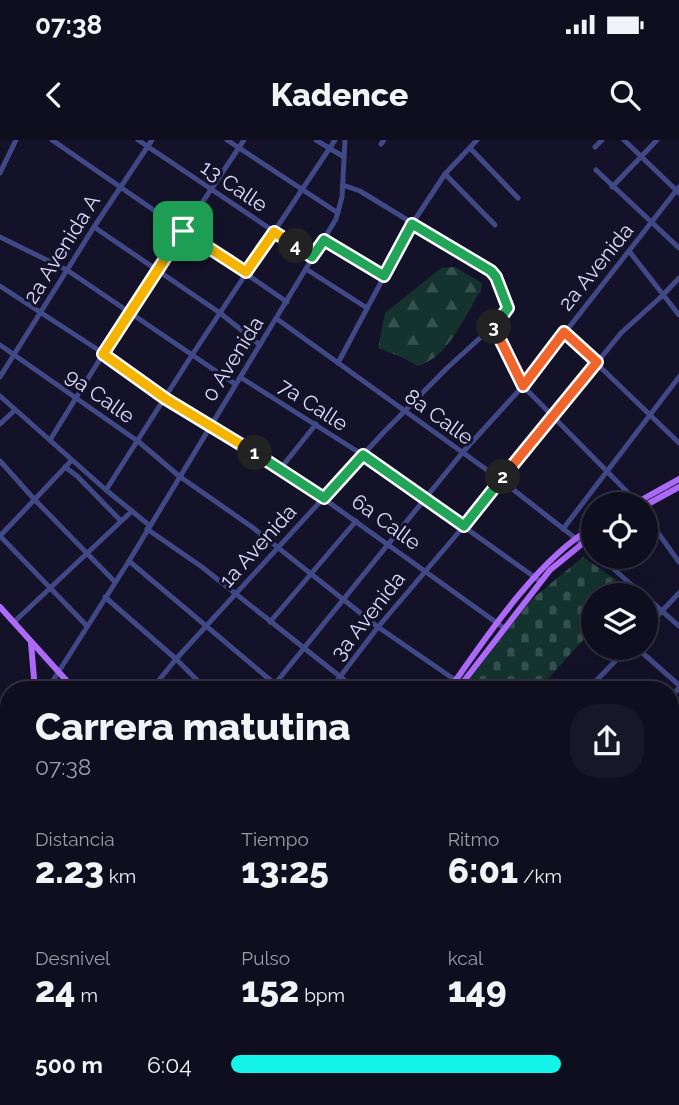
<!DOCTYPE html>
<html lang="es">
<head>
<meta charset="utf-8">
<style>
  :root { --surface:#0e0e1f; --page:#171728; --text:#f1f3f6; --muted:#9b9ca4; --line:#2e2e3d; --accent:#13f3e7 }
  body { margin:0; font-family:Raleway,sans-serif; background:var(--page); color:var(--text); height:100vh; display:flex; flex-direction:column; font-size:26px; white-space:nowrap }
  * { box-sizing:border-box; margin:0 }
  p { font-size:23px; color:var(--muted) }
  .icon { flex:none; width:38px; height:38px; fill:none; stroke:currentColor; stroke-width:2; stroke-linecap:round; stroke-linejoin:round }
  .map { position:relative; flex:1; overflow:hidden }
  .panel { position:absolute; left:0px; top:541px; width:679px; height:425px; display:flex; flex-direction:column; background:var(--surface); border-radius:28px 28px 0 0; box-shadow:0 7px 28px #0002,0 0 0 2px var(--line) }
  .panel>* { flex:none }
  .fabs { position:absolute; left:581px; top:352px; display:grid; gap:14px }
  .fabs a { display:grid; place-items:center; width:77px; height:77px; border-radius:50%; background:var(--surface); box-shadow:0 7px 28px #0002,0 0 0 2px var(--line); font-size:35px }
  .pin { position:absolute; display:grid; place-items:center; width:60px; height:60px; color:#fff; margin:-30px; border-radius:14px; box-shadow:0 4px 10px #0006 }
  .km { position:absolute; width:35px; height:35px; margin:-18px; border-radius:50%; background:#222; color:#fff; font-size:19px; line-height:35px; text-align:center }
  .round { display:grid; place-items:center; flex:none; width:74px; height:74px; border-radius:28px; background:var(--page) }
  .head { display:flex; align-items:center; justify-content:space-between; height:119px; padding:0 35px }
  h1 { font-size:38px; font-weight:800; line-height:52px }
  .figures { display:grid; grid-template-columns:repeat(3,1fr); gap:10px; height:119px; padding:7px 35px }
  .figures div { display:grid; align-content:center }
  .figures b { font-size:35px; font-weight:800 }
  .figures small { font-size:19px; font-weight:400 }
  .figures p { font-size:19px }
  ul { padding:0 35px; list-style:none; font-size:23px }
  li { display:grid; grid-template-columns:112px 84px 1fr; align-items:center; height:52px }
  li i { height:18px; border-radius:9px; background:var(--accent) }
  .status { display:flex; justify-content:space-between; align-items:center; height:49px; padding:0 35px; background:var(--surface); direction:ltr }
  .status svg { height:19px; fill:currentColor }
  header { display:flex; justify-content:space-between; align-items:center; height:91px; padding:0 35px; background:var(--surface); font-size:32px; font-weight:800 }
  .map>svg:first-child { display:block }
</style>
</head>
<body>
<div class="status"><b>07:38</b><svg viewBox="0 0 49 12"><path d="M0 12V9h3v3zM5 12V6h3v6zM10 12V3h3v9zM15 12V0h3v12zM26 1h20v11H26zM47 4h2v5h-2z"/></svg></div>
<header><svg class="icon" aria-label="back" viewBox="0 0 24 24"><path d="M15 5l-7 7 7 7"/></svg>Kadence<svg class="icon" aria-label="search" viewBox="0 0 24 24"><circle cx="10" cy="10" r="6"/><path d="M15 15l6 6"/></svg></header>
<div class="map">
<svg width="679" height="965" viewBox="0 0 679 965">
  <defs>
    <pattern id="forest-firs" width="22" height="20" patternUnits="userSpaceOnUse" patternTransform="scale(1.75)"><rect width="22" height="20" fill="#15332e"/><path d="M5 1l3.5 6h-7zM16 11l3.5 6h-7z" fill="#36504d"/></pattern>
    <pattern id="cemetery-stones" width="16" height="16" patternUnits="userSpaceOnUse" patternTransform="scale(1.75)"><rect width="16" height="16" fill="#15332e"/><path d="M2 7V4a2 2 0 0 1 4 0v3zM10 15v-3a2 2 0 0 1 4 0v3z" fill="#36504d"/></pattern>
  </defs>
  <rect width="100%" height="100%" fill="#131229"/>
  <path fill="url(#forest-firs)" d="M 455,127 L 482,143 L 481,152 C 474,158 474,164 469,171 C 456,193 443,218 418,226 L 401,217 L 378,208 L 385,173 L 441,128 Z"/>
  <path fill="url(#cemetery-stones)" d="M 583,417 L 618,441 L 605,455 L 593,455 L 593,489 L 539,549 L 461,550 L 532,459 Z"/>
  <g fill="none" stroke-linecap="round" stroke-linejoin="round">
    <g stroke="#404886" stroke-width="5">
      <path d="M 52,0 L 287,162"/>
      <path d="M 138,0 L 312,117"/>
      <path d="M 227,0 L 338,73"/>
      <path d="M 316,0 L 344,17"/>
      <path d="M 624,0 L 679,53"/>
      <path d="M 381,4 L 384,0"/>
      <path d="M 595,7 L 602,0"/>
      <path d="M 470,8 L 518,58"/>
      <path d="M 596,30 L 679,108"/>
      <path d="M 0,33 L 16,0"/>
      <path d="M 445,34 L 495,85"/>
      <path d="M 612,47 L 657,0"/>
      <path d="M 94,87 L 220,173 L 260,205"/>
      <path d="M 0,97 L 67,130 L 235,244"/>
      <path d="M 324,100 L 384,136"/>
      <path d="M 629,111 L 679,175"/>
      <path d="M 306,129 L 367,168"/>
      <path d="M 0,146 L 103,213 L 166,259 L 281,328 L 504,488"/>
      <path d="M 277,179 L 501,340 L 593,412"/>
      <path d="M 493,186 L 523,246 L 639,364"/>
      <path d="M 564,192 L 679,303"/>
      <path d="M 0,205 L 139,302 L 179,336 L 252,387 L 378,487 L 461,544"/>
      <path d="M 338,223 L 412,84 L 445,34 L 477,0"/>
      <path d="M 0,237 L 94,87 L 152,0"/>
      <path d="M 240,237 L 363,315 L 540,441"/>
      <path d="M 0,256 L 106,350 L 149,385"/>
      <path d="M 0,284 L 15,270"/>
      <path d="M 50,300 L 129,172 L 244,0"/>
      <path d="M 0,321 L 34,359 L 115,442"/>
      <path d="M 65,327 L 77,336 L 121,381"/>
      <path d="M 281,328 L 316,284"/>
      <path d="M 106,350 L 192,215 L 335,0"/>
      <path d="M 646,376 L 679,422"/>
      <path d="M 147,389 L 202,427 L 357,550"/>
      <path d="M 563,389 L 679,237"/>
      <path d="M 0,396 L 86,485"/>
      <path d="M 0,396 L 72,320"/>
      <path d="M 599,416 L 643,455"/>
      <path d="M 129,421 L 282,550"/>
      <path d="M 105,457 L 176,519 L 207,550"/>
      <path d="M 646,457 L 679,486"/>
      <path d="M 14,482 L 132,371"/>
      <path d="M 270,482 L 356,381"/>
      <path d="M 646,488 L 679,453"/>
      <path d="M 637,508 L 679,545"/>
      <path d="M 47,550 L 129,421 L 336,79 L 342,57 L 345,0"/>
      <path d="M 151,550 L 176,519 L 383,293 L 446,229 L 493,186 L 508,168 L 496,137 L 491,131 L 360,51 L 343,45"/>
      <path d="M 270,550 L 462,313 L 523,246 L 679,47"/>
      <path d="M 330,550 L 378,487 L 464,386 L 621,193 L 663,155 L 679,138"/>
      <path d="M 587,550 L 628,508"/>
      <path d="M 670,558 L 679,548"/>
      <path d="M 670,618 L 679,608"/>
      <path d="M 0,622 L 9,608"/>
      <path d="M 670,630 L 679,638"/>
      <path d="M 0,638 L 9,644"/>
      <path d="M 670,719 L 679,709"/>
      <path d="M 0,720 L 9,726"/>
      <path d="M 0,747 L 9,736"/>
      <path d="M 0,796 L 9,798"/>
      <path d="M 670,818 L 679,808"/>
      <path d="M 670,863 L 679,871"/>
      <path d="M 0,877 L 9,869"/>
      <path d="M 0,882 L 9,887"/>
      <path d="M 0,934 L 9,924"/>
      <path d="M 670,950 L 679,959"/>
      <path d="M 110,957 L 121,965"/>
      <path d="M 227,957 L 237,965"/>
      <path d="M 352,957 L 362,965"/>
      <path d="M 450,957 L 457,965"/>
      <path d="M 457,957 L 464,965"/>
      <path d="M 565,957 L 572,965"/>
      <path d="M 61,965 L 67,957"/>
      <path d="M 198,965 L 204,957"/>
      <path d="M 279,965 L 286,957"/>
      <path d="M 371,965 L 378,957"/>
      <path d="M 378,965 L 385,957"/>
      <path d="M 545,965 L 552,957"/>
      <path d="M 659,965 L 668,957"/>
    </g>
    <g stroke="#ad69f7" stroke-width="6">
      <path d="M 634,364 L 679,339"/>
      <path d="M 646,365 L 679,347"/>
      <path d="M 0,467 L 75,550"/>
      <path d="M 31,503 L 35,550"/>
      <path d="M 449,550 C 486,497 538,419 593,387"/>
      <path d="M 457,550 L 550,430 L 593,395"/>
      <path d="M 670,789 L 679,796"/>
      <path d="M 112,965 L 118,957"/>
    </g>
  </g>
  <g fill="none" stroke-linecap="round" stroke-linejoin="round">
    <defs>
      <path id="split-1" d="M 183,91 L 103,214 L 166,259 L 255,313"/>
      <path id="split-2" d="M 255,313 L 324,358 L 363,315 L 464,386 L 503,337"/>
      <path id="split-3" d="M 494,187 L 523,246 L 564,192 L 597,222 L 503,337"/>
      <path id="split-4" d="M 296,106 L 312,117 L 324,100 L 384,136 L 412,84 L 491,131 L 496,137 L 508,168 L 494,187"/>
      <path id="split-5" d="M 183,91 L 246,132 L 274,92 L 296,106"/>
    </defs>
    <use href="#split-1" stroke="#fff" stroke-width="14"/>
    <use href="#split-2" stroke="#fff" stroke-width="14"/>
    <use href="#split-3" stroke="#fff" stroke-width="14"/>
    <use href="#split-4" stroke="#fff" stroke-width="14"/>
    <use href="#split-5" stroke="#fff" stroke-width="14"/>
    <use href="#split-1" stroke="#f5b400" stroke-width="9"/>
    <use href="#split-2" stroke="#22a559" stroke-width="9"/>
    <use href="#split-3" stroke="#f0652b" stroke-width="9"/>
    <use href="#split-4" stroke="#22a559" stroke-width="9"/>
    <use href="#split-5" stroke="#f5b400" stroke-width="9"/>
  </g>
  <g text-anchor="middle" stroke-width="6" stroke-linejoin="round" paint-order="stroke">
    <g font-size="21" fill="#dcddfd" stroke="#131229">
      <text transform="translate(234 46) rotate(34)" y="7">13 Calle</text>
      <text transform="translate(62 109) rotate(-58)" y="7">2a Avenida A</text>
      <text transform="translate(596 127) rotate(-51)" y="7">2a Avenida</text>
      <text transform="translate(233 219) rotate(-58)" y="7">0 Avenida</text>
      <text transform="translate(100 256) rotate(35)" y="7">9a Calle</text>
      <text transform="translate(313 265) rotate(33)" y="7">7a Calle</text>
      <text transform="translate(439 277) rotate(36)" y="7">8a Calle</text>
      <text transform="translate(386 382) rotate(36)" y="7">6a Calle</text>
      <text transform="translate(258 406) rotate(-48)" y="7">1a Avenida</text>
      <text transform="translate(368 476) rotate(-52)" y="7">3a Avenida</text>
    </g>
  </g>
</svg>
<div class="fabs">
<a><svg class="icon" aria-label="locate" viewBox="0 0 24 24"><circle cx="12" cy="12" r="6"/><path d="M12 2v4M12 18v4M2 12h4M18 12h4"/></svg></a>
<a><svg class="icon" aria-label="layers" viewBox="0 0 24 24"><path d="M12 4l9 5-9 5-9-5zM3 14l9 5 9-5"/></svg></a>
</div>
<div class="pin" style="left:183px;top:91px;background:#1e9e55"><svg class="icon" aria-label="arrive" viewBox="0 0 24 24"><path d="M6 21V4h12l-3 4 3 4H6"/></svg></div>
<b class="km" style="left:255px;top:313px">1</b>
<b class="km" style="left:503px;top:337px">2</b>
<b class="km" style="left:494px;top:187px">3</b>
<b class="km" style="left:296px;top:106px">4</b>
<section class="panel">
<div class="head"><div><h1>Carrera matutina</h1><p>07:38</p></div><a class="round"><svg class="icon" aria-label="share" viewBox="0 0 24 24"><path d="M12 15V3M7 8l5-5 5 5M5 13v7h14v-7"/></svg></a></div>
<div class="figures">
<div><p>Distancia</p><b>2.23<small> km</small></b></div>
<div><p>Tiempo</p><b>13:25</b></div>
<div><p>Ritmo</p><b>6:01<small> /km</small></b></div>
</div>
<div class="figures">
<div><p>Desnivel</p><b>24<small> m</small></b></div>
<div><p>Pulso</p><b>152<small> bpm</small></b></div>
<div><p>kcal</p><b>149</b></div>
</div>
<ul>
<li><b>500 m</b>6:04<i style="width:80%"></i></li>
</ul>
</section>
</div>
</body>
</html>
